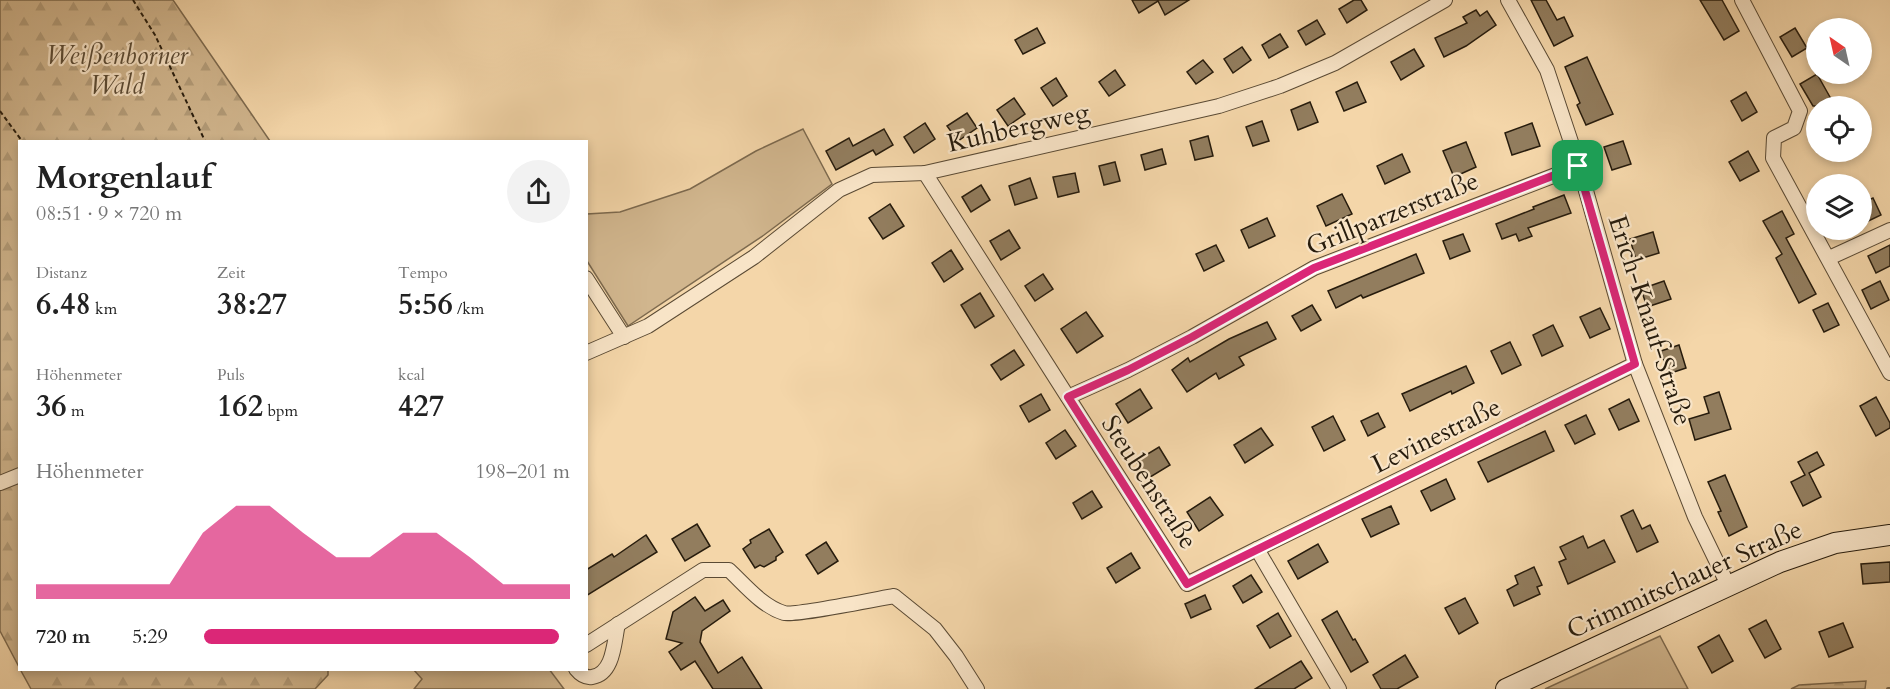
<!DOCTYPE html>
<html lang="de">
<head>
<meta charset="utf-8">
<style>
  :root { --surface:#fff; --page:#f2f2f2; --text:#222; --muted:#767676; --accent:#db2777 }
  body { margin:0; font-family:Cardo,serif; background:var(--page); color:var(--text); height:100vh; display:flex; flex-direction:column; font-size:22px; white-space:nowrap }
  * { box-sizing:border-box; margin:0 }
  p { font-size:20px; color:var(--muted) }
  .icon { flex:none; width:33px; height:33px; fill:none; stroke:currentColor; stroke-width:2; stroke-linecap:round; stroke-linejoin:round }
  .map { position:relative; flex:1; overflow:hidden }
  .panel { position:absolute; left:18px; top:140px; width:570px; height:531px; display:flex; flex-direction:column; background:var(--surface); border-radius:0px; box-shadow:0 3px 9px #0003 }
  .panel>* { flex:none }
  .needle { width:39px; rotate:326deg }
  .buttons { position:absolute; left:1806px; top:18px; display:grid; gap:12px }
  .buttons a { display:grid; place-items:center; width:66px; height:66px; border-radius:50%; background:var(--surface); box-shadow:0 3px 9px #0003; font-size:30px }
  .pin { position:absolute; display:grid; place-items:center; width:51px; height:51px; color:#fff; margin:-26px; border-radius:12px; box-shadow:0 3px 9px #0006 }
  .round { display:grid; place-items:center; flex:none; width:63px; height:63px; border-radius:32px; background:var(--page) }
  .overview { display:flex; align-items:center; justify-content:space-between; height:102px; padding:0 18px }
  h1 { font-size:33px; font-weight:700; line-height:45px }
  .metrics { display:grid; grid-template-columns:repeat(3,1fr); gap:9px; height:102px; padding:6px 18px }
  .metrics div { display:grid; align-content:center }
  .metrics b { font-size:30px; font-weight:700 }
  .metrics small { font-size:16px; font-weight:400 }
  .metrics p { font-size:16px }
  .chart { height:168px; padding:12px 18px }
  .chart p { display:flex; justify-content:space-between }
  .chart svg { width:100%; height:108px; margin-top:6px; fill:var(--accent); opacity:.7 }
  ul { padding:0 18px; list-style:none; font-size:20px }
  li { display:grid; grid-template-columns:96px 72px 1fr; align-items:center; height:45px }
  li i { height:15px; border-radius:8px; background:var(--accent) }
  .map>svg:first-child { display:block }
</style>
</head>
<body>
<div class="map">
<svg width="1890" height="689" viewBox="0 0 1890 689">
  <defs>
    <pattern id="forest-firs" width="22" height="20" patternUnits="userSpaceOnUse" patternTransform="scale(1.5)"><rect width="22" height="20" fill="#d1b68e"/><path d="M5 1l3.5 6h-7zM16 11l3.5 6h-7z" fill="#b39c79"/></pattern>
  </defs>
  <rect width="100%" height="100%" fill="#f4d6a9"/>
  <filter id="stains"><feTurbulence type="fractalNoise" baseFrequency=".00333" numOctaves="4"/><feColorMatrix values="0 0 0 0 .2 0 0 0 0 .09 0 0 0 0 .02 0 0 0 .5 -.17"/></filter>
  <radialGradient id="worn" r=".72"><stop offset=".6" stop-color="#630" stop-opacity="0"/><stop offset="1" stop-color="#630" stop-opacity=".3"/></radialGradient>
  <g fill="#d1b68e" stroke="#7c694e" stroke-width="1.5">
    <path d="M 803,129 L 832,184 L 764,235 L 628,326 L 587,261 L 587,214 L 620,212 L 690,189 L 756,151 Z"/>
    <path d="M 1660,636 L 1688,689 L 1545,689 Z"/>
    <path d="M 413,669 L 549,669 L 564,689 L 414,689 L 422,679 Z"/>
  </g>
  <g fill="url(#forest-firs)" stroke="#7c694e" stroke-width="1.5">
    <path d="M 0,0 L 173,0 L 270,141 L 20,141 L 19,667 L 0,631 Z"/>
    <path d="M 20,669 L 328,669 L 328,675 L 315,689 L 31,689 Z"/>
    <path d="M 1866,681 L 1865,689 L 1791,689 L 1799,685 Z"/>
  </g>
  <g fill="none" stroke-linecap="round" stroke-linejoin="round">
    <path stroke="#78664b" stroke-width="4" d="M 1888,689 L 1890,689"/>
  </g>
  <g fill="#927d5e" stroke="#271c0d" stroke-width="1.5">
    <path d="M 1132,0 L 1189,0 L 1165,15 L 1158,1 L 1139,13 Z"/>
    <path d="M 1354,0 L 1361,0 L 1367,10 L 1347,23 L 1339,9 Z"/>
    <path d="M 1531,0 L 1546,0 L 1557,20 L 1564,17 L 1573,36 L 1554,46 Z"/>
    <path d="M 1700,0 L 1722,0 L 1739,31 L 1724,40 Z"/>
    <path d="M 1476,10 L 1480,16 L 1487,11 L 1496,25 L 1466,46 L 1444,57 L 1435,38 L 1467,23 L 1463,17 Z"/>
    <path d="M 1317,20 L 1325,34 L 1306,45 L 1298,31 Z"/>
    <path d="M 1037,28 L 1045,43 L 1023,54 L 1015,40 Z"/>
    <path d="M 1795,28 L 1807,48 L 1792,57 L 1780,37 Z"/>
    <path d="M 1280,34 L 1288,47 L 1269,58 L 1262,45 Z"/>
    <path d="M 1242,47 L 1251,60 L 1233,73 L 1224,59 Z"/>
    <path d="M 1414,49 L 1424,66 L 1401,80 L 1391,62 Z"/>
    <path d="M 1587,57 L 1613,114 L 1586,125 L 1577,105 L 1580,103 L 1565,67 Z"/>
    <path d="M 1203,60 L 1213,72 L 1196,84 L 1187,72 Z"/>
    <path d="M 1115,70 L 1125,85 L 1109,96 L 1099,82 Z"/>
    <path d="M 1817,74 L 1835,106 L 1813,106 L 1800,84 Z"/>
    <path d="M 1056,78 L 1067,96 L 1053,106 L 1041,88 Z"/>
    <path d="M 1357,82 L 1366,102 L 1344,111 L 1336,92 Z"/>
    <path d="M 1746,92 L 1757,112 L 1742,121 L 1731,101 Z"/>
    <path d="M 1014,98 L 1025,114 L 1008,126 L 997,110 Z"/>
    <path d="M 1310,102 L 1318,122 L 1298,130 L 1291,110 Z"/>
    <path d="M 967,113 L 977,128 L 958,141 L 947,126 Z"/>
    <path d="M 1262,121 L 1269,141 L 1253,146 L 1246,127 Z"/>
    <path d="M 925,123 L 935,139 L 914,153 L 904,137 Z"/>
    <path d="M 1532,123 L 1540,146 L 1512,155 L 1505,133 Z"/>
    <path d="M 884,129 L 893,145 L 876,155 L 873,150 L 836,170 L 826,151 L 849,138 L 853,146 Z"/>
    <path d="M 1208,136 L 1213,156 L 1195,160 L 1190,141 Z"/>
    <path d="M 1623,141 L 1631,164 L 1612,170 L 1604,147 Z"/>
    <path d="M 1466,142 L 1476,167 L 1454,177 L 1443,151 Z"/>
    <path d="M 1162,149 L 1166,164 L 1145,170 L 1141,155 Z"/>
    <path d="M 1748,151 L 1759,171 L 1740,181 L 1729,162 Z"/>
    <path d="M 1402,154 L 1410,172 L 1385,184 L 1377,166 Z"/>
    <path d="M 1115,162 L 1120,181 L 1104,185 L 1099,166 Z"/>
    <path d="M 1075,173 L 1079,192 L 1058,197 L 1053,177 Z"/>
    <path d="M 1030,178 L 1037,198 L 1015,205 L 1009,186 Z"/>
    <path d="M 981,185 L 990,200 L 971,212 L 962,197 Z"/>
    <path d="M 1342,194 L 1352,214 L 1326,226 L 1317,206 Z"/>
    <path d="M 1564,195 L 1571,213 L 1528,228 L 1532,236 L 1519,241 L 1516,234 L 1502,239 L 1496,224 L 1534,209 L 1533,207 Z"/>
    <path d="M 1873,198 L 1881,215 L 1862,224 L 1862,203 Z"/>
    <path d="M 890,204 L 904,226 L 883,239 L 869,218 Z"/>
    <path d="M 1782,211 L 1794,234 L 1786,238 L 1816,294 L 1799,303 L 1776,258 L 1782,254 L 1763,221 Z"/>
    <path d="M 1267,218 L 1275,236 L 1249,248 L 1241,230 Z"/>
    <path d="M 1009,230 L 1020,248 L 1001,260 L 990,241 Z"/>
    <path d="M 1653,232 L 1659,253 L 1636,260 L 1630,239 Z"/>
    <path d="M 1463,234 L 1470,251 L 1450,259 L 1443,241 Z"/>
    <path d="M 1216,245 L 1224,261 L 1204,271 L 1196,254 Z"/>
    <path d="M 1890,245 L 1890,266 L 1876,273 L 1868,256 Z"/>
    <path d="M 951,250 L 963,269 L 944,282 L 932,263 Z"/>
    <path d="M 1416,254 L 1424,273 L 1363,298 L 1361,295 L 1336,308 L 1328,291 Z"/>
    <path d="M 1043,274 L 1053,289 L 1035,301 L 1025,286 Z"/>
    <path d="M 1664,281 L 1671,299 L 1647,307 L 1641,289 Z"/>
    <path d="M 1880,281 L 1889,300 L 1871,309 L 1862,290 Z"/>
    <path d="M 980,293 L 994,316 L 975,328 L 961,305 Z"/>
    <path d="M 1828,303 L 1839,325 L 1824,332 L 1813,310 Z"/>
    <path d="M 1312,305 L 1321,320 L 1301,331 L 1292,316 Z"/>
    <path d="M 1600,308 L 1610,329 L 1590,338 L 1580,317 Z"/>
    <path d="M 1086,312 L 1103,336 L 1077,353 L 1061,329 Z"/>
    <path d="M 1267,322 L 1276,339 L 1239,357 L 1244,365 L 1219,379 L 1216,373 L 1187,392 L 1172,370 L 1188,358 L 1190,362 L 1229,339 Z"/>
    <path d="M 1553,325 L 1563,346 L 1542,356 L 1533,335 Z"/>
    <path d="M 1510,342 L 1521,365 L 1502,374 L 1491,351 Z"/>
    <path d="M 1679,345 L 1686,368 L 1668,374 L 1661,351 Z"/>
    <path d="M 1014,350 L 1024,365 L 1001,380 L 991,365 Z"/>
    <path d="M 1466,366 L 1474,383 L 1452,394 L 1451,391 L 1410,411 L 1402,394 Z"/>
    <path d="M 1140,389 L 1152,408 L 1128,423 L 1116,404 Z"/>
    <path d="M 1719,392 L 1731,429 L 1695,440 L 1689,419 L 1709,413 L 1704,397 Z"/>
    <path d="M 1041,394 L 1050,410 L 1029,422 L 1020,406 Z"/>
    <path d="M 1876,397 L 1890,423 L 1890,428 L 1876,436 L 1860,406 Z"/>
    <path d="M 1629,399 L 1639,421 L 1619,430 L 1609,409 Z"/>
    <path d="M 1378,413 L 1385,427 L 1368,436 L 1361,421 Z"/>
    <path d="M 1586,415 L 1595,434 L 1575,444 L 1565,425 Z"/>
    <path d="M 1333,416 L 1345,440 L 1324,451 L 1312,427 Z"/>
    <path d="M 1261,428 L 1273,445 L 1245,463 L 1234,445 Z"/>
    <path d="M 1065,430 L 1076,446 L 1056,459 L 1046,443 Z"/>
    <path d="M 1545,431 L 1554,451 L 1488,482 L 1478,462 Z"/>
    <path d="M 1159,447 L 1170,465 L 1147,479 L 1136,461 Z"/>
    <path d="M 1817,452 L 1824,465 L 1809,473 L 1821,497 L 1803,506 L 1791,482 L 1805,475 L 1798,462 Z"/>
    <path d="M 1725,475 L 1747,527 L 1729,536 L 1718,512 L 1721,511 L 1708,482 Z"/>
    <path d="M 1446,479 L 1455,499 L 1431,511 L 1421,491 Z"/>
    <path d="M 1092,491 L 1102,507 L 1082,519 L 1073,503 Z"/>
    <path d="M 1210,497 L 1223,515 L 1199,531 L 1187,512 Z"/>
    <path d="M 1391,506 L 1399,524 L 1371,537 L 1362,519 Z"/>
    <path d="M 1633,510 L 1642,529 L 1650,525 L 1658,542 L 1637,552 L 1621,516 Z"/>
    <path d="M 697,524 L 710,546 L 685,561 L 672,539 Z"/>
    <path d="M 769,529 L 783,552 L 776,557 L 776,560 L 764,567 L 760,565 L 755,568 L 743,549 L 751,543 L 750,540 Z"/>
    <path d="M 646,535 L 657,552 L 586,596 L 586,570 L 612,554 L 614,557 Z"/>
    <path d="M 1583,536 L 1588,548 L 1604,540 L 1615,562 L 1568,584 L 1559,562 L 1566,559 L 1560,547 Z"/>
    <path d="M 826,542 L 838,561 L 818,574 L 806,555 Z"/>
    <path d="M 1318,544 L 1328,562 L 1298,579 L 1288,561 Z"/>
    <path d="M 1131,553 L 1140,568 L 1116,583 L 1107,568 Z"/>
    <path d="M 1890,562 L 1890,582 L 1863,584 L 1861,564 Z"/>
    <path d="M 1534,567 L 1542,585 L 1537,587 L 1540,594 L 1514,606 L 1507,590 L 1518,584 L 1515,576 Z"/>
    <path d="M 1251,575 L 1262,592 L 1243,603 L 1233,586 Z"/>
    <path d="M 1205,595 L 1211,609 L 1191,618 L 1185,604 Z"/>
    <path d="M 695,597 L 705,611 L 723,600 L 730,611 L 702,631 L 700,642 L 718,673 L 742,657 L 762,689 L 713,689 L 695,661 L 681,670 L 669,652 L 682,643 L 666,639 L 673,612 Z"/>
    <path d="M 1465,598 L 1478,623 L 1459,634 L 1445,608 Z"/>
    <path d="M 1337,611 L 1353,640 L 1355,639 L 1368,662 L 1351,672 L 1322,620 Z"/>
    <path d="M 1278,613 L 1291,636 L 1270,648 L 1257,626 Z"/>
    <path d="M 1766,620 L 1781,649 L 1765,658 L 1749,629 Z"/>
    <path d="M 1843,623 L 1853,647 L 1829,657 L 1819,632 Z"/>
    <path d="M 1719,635 L 1733,661 L 1712,673 L 1698,647 Z"/>
    <path d="M 1405,655 L 1418,677 L 1397,689 L 1381,689 L 1373,675 Z"/>
    <path d="M 1301,661 L 1312,678 L 1294,689 L 1255,689 Z"/>
  </g>
  <g fill="none" stroke-linecap="round" stroke-linejoin="round">
    <defs>
      <g id="minor">
        <path d="M 1508,0 L 1547,70 L 1579,166 L 1635,364 L 1695,517 L 1728,585"/>
        <path d="M 1742,0 L 1800,111 L 1794,128 L 1774,138 L 1773,158 L 1890,373"/>
        <path d="M 925,173 L 1187,584 L 1257,549 L 1339,689"/>
        <path d="M 1829,258 L 1890,230"/>
        <path d="M 586,278 L 624,337"/>
        <path d="M 586,353 L 648,326 L 754,257 L 839,190 L 872,175 L 925,173 L 1219,106 L 1280,86 L 1335,63 L 1445,0"/>
        <path d="M 1068,397 L 1128,370 L 1192,337 L 1314,268 L 1579,166"/>
        <path d="M 0,483 L 20,475"/>
        <path d="M 1257,549 L 1635,364"/>
        <path d="M 586,645 L 703,570 L 729,570 C 746,586 762,606 784,613 C 794,616 877,599 894,596 L 935,629 L 956,656 L 977,689"/>
        <path d="M 576,669 C 580,674 585,678 592,677 C 614,674 614,641 618,624"/>
      </g>
      <path id="secondary" d="M 1506,689 L 1780,562 L 1835,543 L 1890,535"/>
    </defs>
    <use href="#minor" stroke="#5a4a34" stroke-width="16"/>
    <use href="#secondary" stroke="#271c0d" stroke-width="22"/>
    <g stroke="#271c0d" stroke-width="2" stroke-dasharray="4.5 3" stroke-linecap="butt">
      <path d="M 133,0 L 155,35 L 205,141"/>
      <path d="M 0,111 L 22,141"/>
    </g>
    <use href="#minor" stroke="#f8e4c7" stroke-width="14"/>
    <use href="#secondary" stroke="#f8e4c7" stroke-width="20"/>
  </g>
  <g fill="none" stroke-linecap="round" stroke-linejoin="round">
    <defs>
      <path id="route" d="M 1578,166 L 1635,364 L 1187,584 L 1068,397 L 1128,370 L 1192,337 L 1314,268 Z"/>
    </defs>
    <use href="#route" stroke="#fff" stroke-width="12"/>
    <use href="#route" stroke="#db2777" stroke-width="8"/>
  </g>
  <g text-anchor="middle" stroke-width="4.5" stroke-linejoin="round" paint-order="stroke">
    <g font-size="26" font-style="italic" fill="#5a4a34" stroke="#f8e4c7">
      <text x="117" y="64">Weißenborner<tspan x="117" dy="30">Wald</tspan></text>
    </g>
    <g font-size="26" fill="#271c0d" stroke="#f8e4c7">
      <text transform="translate(1018 127) rotate(-13)" y="9">Kuhbergweg</text>
      <text transform="translate(1392 213) rotate(-22)" y="9">Grillparzerstraße</text>
      <text transform="translate(1651 320) rotate(72)" y="9">Erich-Knauf-Straße</text>
      <text transform="translate(1436 435) rotate(-26)" y="9">Levinestraße</text>
      <text transform="translate(1150 482) rotate(57)" y="9">Steubenstraße</text>
      <text transform="translate(1684 579) rotate(-24)" y="9">Crimmitschauer Straße</text>
    </g>
  </g>
  <rect width="100%" height="100%" filter="url(#stains)"/>
  <rect width="100%" height="100%" fill="url(#worn)"/>
</svg>
<div class="buttons">
<a><svg class="needle" viewBox="-14 -14 28 28"><path d="M0-13l5 13h-10z" fill="#e53935"/><path d="M0 13l5-13h-10z" fill="#767676"/></svg></a>
<a><svg class="icon" aria-label="locate" viewBox="0 0 24 24"><circle cx="12" cy="12" r="6"/><path d="M12 2v4M12 18v4M2 12h4M18 12h4"/></svg></a>
<a><svg class="icon" aria-label="layers" viewBox="0 0 24 24"><path d="M12 4l9 5-9 5-9-5zM3 14l9 5 9-5"/></svg></a>
</div>
<div class="pin" style="left:1578px;top:166px;background:#1e9e55"><svg class="icon" aria-label="arrive" viewBox="0 0 24 24"><path d="M6 21V4h12l-3 4 3 4H6"/></svg></div>
<section class="panel">
<div class="overview"><div><h1>Morgenlauf</h1><p>08:51 · 9 × 720 m</p></div><a class="round"><svg class="icon" aria-label="share" viewBox="0 0 24 24"><path d="M12 15V3M7 8l5-5 5 5M5 13v7h14v-7"/></svg></a></div>
<div class="metrics">
<div><p>Distanz</p><b>6.48<small> km</small></b></div>
<div><p>Zeit</p><b>38:27</b></div>
<div><p>Tempo</p><b>5:56<small> /km</small></b></div>
</div>
<div class="metrics">
<div><p>Höhenmeter</p><b>36<small> m</small></b></div>
<div><p>Puls</p><b>162<small> bpm</small></b></div>
<div><p>kcal</p><b>427</b></div>
</div>
<div class="chart"><p><span>Höhenmeter</span>198–201 m</p>
<svg viewBox="0 0 160 44" preserveAspectRatio="none"><path d="M0 44V38L10 38L20 38L30 38L40 38L50 17L60 6L70 6L80 17L90 27L100 27L110 17L120 17L130 27L140 38L150 38L160 38V44z"/></svg>
</div>
<ul>
<li><b>720 m</b>5:29<i style="width:97%"></i></li>
</ul>
</section>
</div>
</body>
</html>
